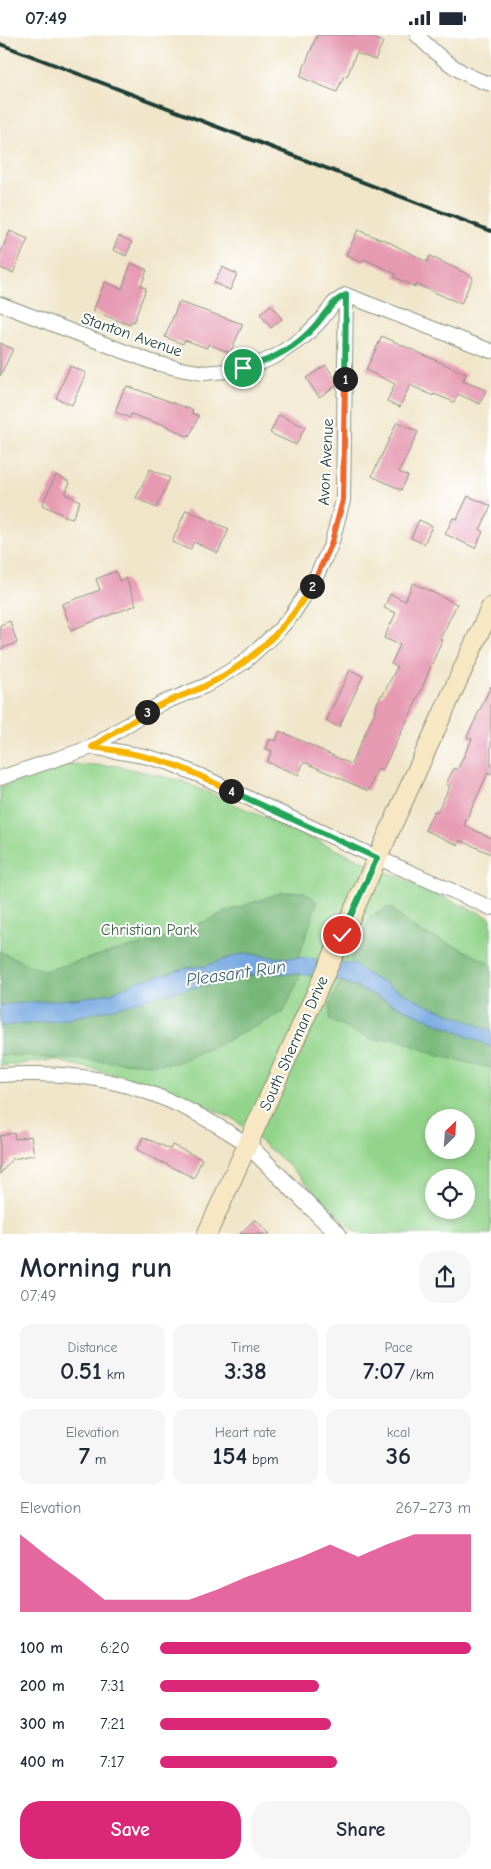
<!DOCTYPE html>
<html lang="en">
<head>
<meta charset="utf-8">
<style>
  :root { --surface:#fff; --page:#f6f6f7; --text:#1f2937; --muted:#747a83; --accent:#db2777 }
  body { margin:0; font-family:"Comic Neue",sans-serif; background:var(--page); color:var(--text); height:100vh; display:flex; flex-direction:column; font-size:19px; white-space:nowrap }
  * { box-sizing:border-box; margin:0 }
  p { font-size:16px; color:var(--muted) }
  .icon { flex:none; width:28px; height:28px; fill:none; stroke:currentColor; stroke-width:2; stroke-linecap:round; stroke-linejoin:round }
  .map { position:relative; height:1199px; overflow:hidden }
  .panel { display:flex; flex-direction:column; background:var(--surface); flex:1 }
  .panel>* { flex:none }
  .needle { width:32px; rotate:25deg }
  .fabs { position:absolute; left:425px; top:1074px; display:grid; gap:10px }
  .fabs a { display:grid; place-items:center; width:50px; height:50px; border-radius:50%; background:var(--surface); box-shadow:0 2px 8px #0003; font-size:25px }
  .pin { position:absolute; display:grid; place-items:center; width:42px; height:42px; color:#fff; margin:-21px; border:2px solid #fff; border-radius:50%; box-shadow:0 1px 5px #0007 }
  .km { position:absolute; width:25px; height:25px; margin:-12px; border-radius:50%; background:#222; color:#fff; font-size:14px; line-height:25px; text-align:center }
  .round { display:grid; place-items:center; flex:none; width:52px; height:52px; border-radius:20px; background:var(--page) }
  .headline { display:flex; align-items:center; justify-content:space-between; height:85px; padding:0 20px }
  h1 { font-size:28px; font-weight:600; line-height:38px }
  .stats { display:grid; grid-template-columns:repeat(3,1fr); gap:8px; height:85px; padding:5px 20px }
  .stats div { display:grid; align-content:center; border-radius:12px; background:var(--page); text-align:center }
  .stats b { font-size:25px; font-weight:600 }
  .stats small { font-size:14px; font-weight:400 }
  .stats p { font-size:14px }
  .chart { height:140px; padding:10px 20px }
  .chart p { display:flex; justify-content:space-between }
  .chart svg { width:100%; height:90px; margin-top:5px; fill:var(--accent); opacity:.7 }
  .button { display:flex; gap:10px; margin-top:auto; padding:10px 20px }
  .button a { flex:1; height:58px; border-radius:20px; background:var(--accent); color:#fff; font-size:20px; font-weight:600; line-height:58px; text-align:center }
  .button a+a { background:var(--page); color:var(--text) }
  ul { padding:0 20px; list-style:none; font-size:16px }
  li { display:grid; grid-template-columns:80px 60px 1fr; align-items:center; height:38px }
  li i { height:12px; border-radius:6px; background:var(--accent) }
  .status { display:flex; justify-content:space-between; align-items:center; height:35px; padding:0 25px; background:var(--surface); direction:ltr }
  .status svg { height:14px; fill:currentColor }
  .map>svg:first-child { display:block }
</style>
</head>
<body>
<div class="status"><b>07:49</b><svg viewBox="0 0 49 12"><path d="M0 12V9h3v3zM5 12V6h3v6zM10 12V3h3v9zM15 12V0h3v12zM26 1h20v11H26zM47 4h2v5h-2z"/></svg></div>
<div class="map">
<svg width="491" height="1199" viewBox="0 0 491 1199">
  <rect width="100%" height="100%" fill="#fff"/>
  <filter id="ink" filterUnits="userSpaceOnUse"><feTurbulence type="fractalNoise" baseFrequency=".02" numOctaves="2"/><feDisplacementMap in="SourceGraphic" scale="10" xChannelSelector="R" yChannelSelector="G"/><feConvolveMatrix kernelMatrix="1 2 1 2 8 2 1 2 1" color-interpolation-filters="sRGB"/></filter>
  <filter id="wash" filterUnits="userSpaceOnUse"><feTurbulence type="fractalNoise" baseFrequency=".0096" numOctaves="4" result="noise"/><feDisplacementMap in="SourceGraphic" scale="20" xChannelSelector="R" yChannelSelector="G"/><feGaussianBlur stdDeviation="1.12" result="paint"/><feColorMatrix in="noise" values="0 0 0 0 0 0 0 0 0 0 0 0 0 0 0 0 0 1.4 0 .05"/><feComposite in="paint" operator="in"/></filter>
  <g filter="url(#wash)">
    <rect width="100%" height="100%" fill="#f0e5c9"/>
    <path fill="#93d48b" stroke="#598860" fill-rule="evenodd" d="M 70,729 L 118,731 L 182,746 L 491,883 L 491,1199 L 358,1199 L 286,1128 L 235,1085 L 166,1052 L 55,1025 L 0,1031 L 0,752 ZM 434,1082 L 466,1082 L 466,1115 L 434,1115 ZM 434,1142 L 466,1142 L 466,1175 L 434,1175 Z"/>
    <g fill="#76b677" stroke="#4a7a56">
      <path d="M 282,857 L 305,857 L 317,867 L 299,922 L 279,923 L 244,918 L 205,931 L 185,933 L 174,936 L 136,947 L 111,958 L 73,964 L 0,970 L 0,917 L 44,936 L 114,916 L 156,907 L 229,876 Z"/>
      <path d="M 390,872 L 408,889 L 422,898 L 458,912 L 491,929 L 491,996 L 424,968 L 367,940 L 353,929 L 350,928 L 371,881 Z"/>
      <path d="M 262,938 L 301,939 L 284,977 L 214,1012 L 176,1028 L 152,1029 L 0,1020 L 0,991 L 59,986 L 114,973 L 162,959 Z"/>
      <path d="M 341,946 L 491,1012 L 491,1033 L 436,1020 L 397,1004 L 372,1005 L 329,985 L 330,970 Z"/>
    </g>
    <path fill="#74a7e0" stroke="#4a728a" d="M 244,918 L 279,923 L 299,922 L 353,929 L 368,940 L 424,968 L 491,996 L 491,1012 L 345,947 L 300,939 L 262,938 L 162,959 L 114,973 L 59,986 L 0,991 L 0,970 L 73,964 L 111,958 L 136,947 L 174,936 L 185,933 L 205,931 Z"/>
    <g id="blocks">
      <g fill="#e69ab2">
        <path d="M 317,0 L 366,0 L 383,7 L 375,25 L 356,18 L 347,42 L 344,40 L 337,57 L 300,42 Z"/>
        <path d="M 358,195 L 382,205 L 383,204 L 427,227 L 430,221 L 473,242 L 461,269 L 416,249 L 415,252 L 394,242 L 396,239 L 364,224 L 362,228 L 346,220 Z"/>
        <path d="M 10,196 L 28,204 L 13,238 L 0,233 L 0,219 Z"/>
        <path d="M 119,201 L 132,207 L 126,221 L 113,215 Z"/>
        <path d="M 131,228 L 147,235 L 141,251 L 146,253 L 134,287 L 131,286 L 130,290 L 93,276 L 105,247 L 122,254 Z"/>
        <path d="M 222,232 L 237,239 L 230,255 L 214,248 Z"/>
        <path d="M 179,267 L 243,289 L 230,318 L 208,309 L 207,313 L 185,305 L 183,309 L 165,302 Z"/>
        <path d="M 271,270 L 282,284 L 271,293 L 260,279 Z"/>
        <path d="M 382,301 L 466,339 L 463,346 L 486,355 L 480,369 L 458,359 L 454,367 L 434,359 L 433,361 L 410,350 L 400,372 L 387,366 L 395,349 L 366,335 Z"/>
        <path d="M 0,308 L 13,314 L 0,341 Z"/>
        <path d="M 326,330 L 336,345 L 336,351 L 319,362 L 306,343 Z"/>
        <path d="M 70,331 L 86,338 L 72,370 L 56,363 Z"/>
        <path d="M 127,351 L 193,375 L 192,378 L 199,381 L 189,402 L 160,388 L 159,389 L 131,379 L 130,383 L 115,377 L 124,354 L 125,355 Z"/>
        <path d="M 279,380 L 305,392 L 296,410 L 270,398 Z"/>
        <path d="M 397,387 L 418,397 L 399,437 L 408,441 L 401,455 L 372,441 Z"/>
        <path d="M 150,434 L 170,443 L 156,473 L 136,463 Z"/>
        <path d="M 56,440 L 70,447 L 65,459 L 80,466 L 72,484 L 42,470 Z"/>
        <path d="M 468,461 L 491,471 L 480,495 L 483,497 L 475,513 L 445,499 L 453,483 L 457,484 Z"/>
        <path d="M 186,475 L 229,494 L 218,518 L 194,507 L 190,515 L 172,507 Z"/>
        <path d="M 419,485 L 432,491 L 424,509 L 411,503 Z"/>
        <path d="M 116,536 L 119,546 L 126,543 L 136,570 L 71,595 L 62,569 L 100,555 L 96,544 Z"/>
        <path d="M 413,548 L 457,569 L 440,604 L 442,605 L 416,667 L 382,736 L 378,734 L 368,756 L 304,727 L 298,740 L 267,727 L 272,716 L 266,714 L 270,704 L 276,706 L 280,696 L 351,729 L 375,677 L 374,676 L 381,660 L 383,660 L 397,632 L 391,629 L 400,610 L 384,603 L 396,578 L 384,573 L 390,559 L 405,566 Z"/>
        <path d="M 10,586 L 17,608 L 0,614 L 0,590 Z"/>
        <path d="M 350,635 L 363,641 L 339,692 L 326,686 Z"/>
        <path d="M 491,651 L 491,740 L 488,738 L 464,790 L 491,803 L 491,819 L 460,805 L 458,810 L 425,795 L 434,776 L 437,777 L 450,751 L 446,749 L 454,733 L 457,735 L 472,704 L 467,702 Z"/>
        <path d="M 14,1098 L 15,1104 L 31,1101 L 34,1120 L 12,1124 L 0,1139 L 0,1101 Z"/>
        <path d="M 143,1102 L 170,1114 L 172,1110 L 202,1124 L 194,1143 L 137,1115 Z"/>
        <path d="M 255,1184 L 270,1199 L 240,1199 Z"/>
      </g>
    </g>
  </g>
  <g filter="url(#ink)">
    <use href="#blocks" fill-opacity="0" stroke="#88917e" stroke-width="1"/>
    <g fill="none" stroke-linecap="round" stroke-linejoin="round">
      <defs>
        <g id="minor">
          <path d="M 417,0 C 437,21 463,42 491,49"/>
          <path d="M 0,269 L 152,327 L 180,334 L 204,338 L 238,335 L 258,329 L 276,321 L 305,301 L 321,285 L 334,268 L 346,260 L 491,316"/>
          <path d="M 92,712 L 160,669 L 205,651 L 243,628 L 279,595 L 292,580 L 313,548 L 331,510 L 343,465 L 346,260"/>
          <path d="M 0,743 L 92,712 L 144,721 L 170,728 L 201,741 L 358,814 L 491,873"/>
          <path d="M 0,1040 C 100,1034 164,1054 247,1109"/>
        </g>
        <path id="tertiary" d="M 247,1109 L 338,1199"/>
        <path id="secondary" d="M 207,1199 L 491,572"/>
      </defs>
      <use href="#minor" stroke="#88917e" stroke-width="16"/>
      <use href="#tertiary" stroke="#88917e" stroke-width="18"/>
      <use href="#secondary" stroke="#88917e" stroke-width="21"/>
      <use href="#minor" stroke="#fff" stroke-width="14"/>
      <use href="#tertiary" stroke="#fff" stroke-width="16"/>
      <use href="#secondary" stroke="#f7e8c3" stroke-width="19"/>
      <path stroke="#1f3d34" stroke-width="4" d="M 0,9 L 491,196"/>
    </g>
  </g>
  <g fill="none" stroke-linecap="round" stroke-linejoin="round" filter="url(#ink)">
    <defs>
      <path id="split-1" d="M 243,333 C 270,326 294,314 313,293 C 324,282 331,266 346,260 L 345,344"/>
      <path id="split-2" d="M 312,551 L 331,510 L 343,465 L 345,344"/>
      <path id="split-3" d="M 147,677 C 164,666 184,661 203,652 C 249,630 286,594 312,551"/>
      <path id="split-4" d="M 147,677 L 92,712 C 123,716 153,722 182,733 C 199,740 215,748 231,756"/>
      <path id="split-5" d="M 231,756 L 377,823 L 342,900"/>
    </defs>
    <use href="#split-1" stroke="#fff" stroke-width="10"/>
    <use href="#split-2" stroke="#fff" stroke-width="10"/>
    <use href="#split-3" stroke="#fff" stroke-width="10"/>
    <use href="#split-4" stroke="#fff" stroke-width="10"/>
    <use href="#split-5" stroke="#fff" stroke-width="10"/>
    <use href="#split-1" stroke="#22a559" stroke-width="6"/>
    <use href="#split-2" stroke="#f0652b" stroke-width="6"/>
    <use href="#split-3" stroke="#f5b400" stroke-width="6"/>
    <use href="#split-4" stroke="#f5b400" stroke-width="6"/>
    <use href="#split-5" stroke="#22a559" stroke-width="6"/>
  </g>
  <g text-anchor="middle" stroke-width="4" stroke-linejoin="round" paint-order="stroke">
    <g font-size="16" fill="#1f3d34" stroke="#fff">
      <text transform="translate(132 299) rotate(19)" y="6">Stanton Avenue</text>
      <text transform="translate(325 427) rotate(-87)" y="6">Avon Avenue</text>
      <text transform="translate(293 1008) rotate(-66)" y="6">South Sherman Drive</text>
    </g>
    <g font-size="16" fill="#3c634a" stroke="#fff">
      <text x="149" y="900">Christian Park</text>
    </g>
    <g font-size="18" font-style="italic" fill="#3d6270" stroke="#fff">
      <text transform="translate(236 938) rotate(-8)" y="6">Pleasant Run</text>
    </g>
  </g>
</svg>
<div class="fabs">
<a><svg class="needle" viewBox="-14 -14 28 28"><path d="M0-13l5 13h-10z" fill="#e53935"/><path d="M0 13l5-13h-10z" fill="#747a83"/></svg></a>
<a><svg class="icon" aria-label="locate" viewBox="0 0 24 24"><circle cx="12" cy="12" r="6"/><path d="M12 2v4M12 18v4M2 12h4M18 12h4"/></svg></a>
</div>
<div class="pin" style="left:243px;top:333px;background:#1e9e55"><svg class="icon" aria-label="arrive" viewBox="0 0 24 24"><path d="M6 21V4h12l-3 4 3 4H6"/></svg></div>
<div class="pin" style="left:342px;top:900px;background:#d93025"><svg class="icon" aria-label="check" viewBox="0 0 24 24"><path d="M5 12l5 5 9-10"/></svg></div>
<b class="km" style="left:345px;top:344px">1</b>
<b class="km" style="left:312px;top:551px">2</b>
<b class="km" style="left:147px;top:677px">3</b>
<b class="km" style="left:231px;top:756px">4</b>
</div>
<section class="panel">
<div class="headline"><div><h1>Morning run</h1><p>07:49</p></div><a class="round"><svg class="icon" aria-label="share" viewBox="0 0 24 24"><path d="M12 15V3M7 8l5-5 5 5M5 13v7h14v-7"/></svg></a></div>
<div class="stats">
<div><p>Distance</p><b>0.51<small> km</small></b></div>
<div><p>Time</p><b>3:38</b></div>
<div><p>Pace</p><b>7:07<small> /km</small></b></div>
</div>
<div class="stats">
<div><p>Elevation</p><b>7<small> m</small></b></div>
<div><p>Heart rate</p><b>154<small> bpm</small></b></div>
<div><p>kcal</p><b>36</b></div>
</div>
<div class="chart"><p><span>Elevation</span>267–273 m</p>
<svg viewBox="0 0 160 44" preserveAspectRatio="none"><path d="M0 44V6L10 17L20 27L30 38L40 38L50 38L60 38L70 33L80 27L90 22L100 17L110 11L120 17L130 11L140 6L150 6L160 6V44z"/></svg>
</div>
<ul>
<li><b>100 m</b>6:20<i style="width:100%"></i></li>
<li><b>200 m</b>7:31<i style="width:51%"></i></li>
<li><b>300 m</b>7:21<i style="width:55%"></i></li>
<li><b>400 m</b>7:17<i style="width:57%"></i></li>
</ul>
<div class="button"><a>Save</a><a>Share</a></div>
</section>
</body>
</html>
